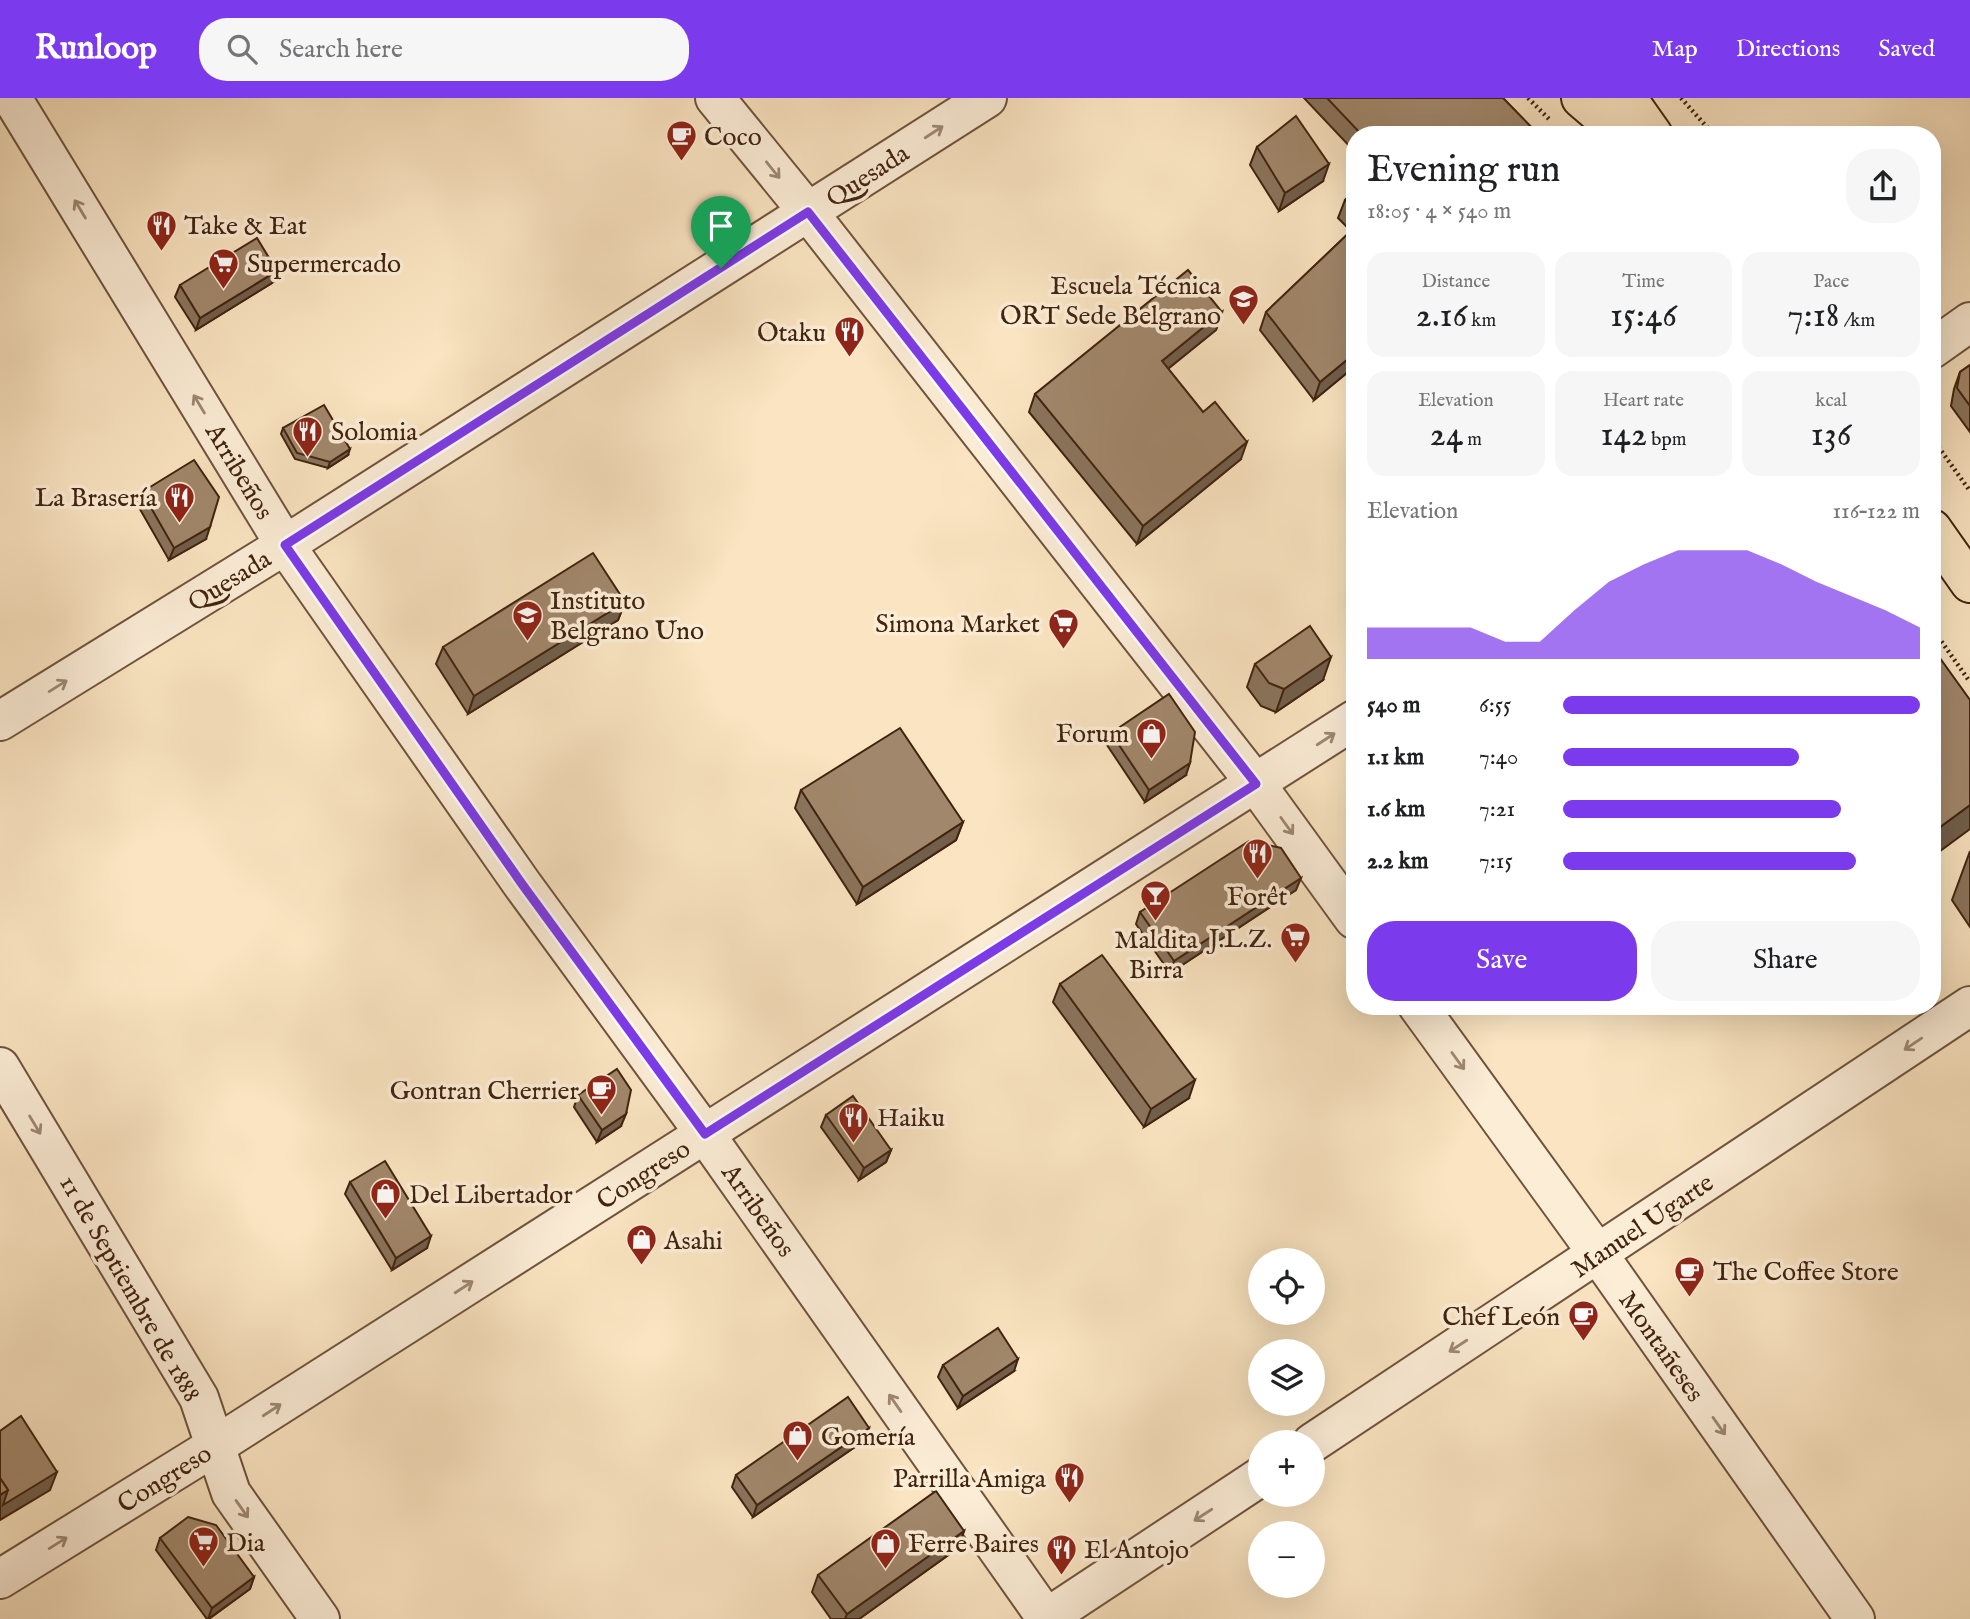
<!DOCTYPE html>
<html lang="en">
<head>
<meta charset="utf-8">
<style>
  :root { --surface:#fff; --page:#f6f6f6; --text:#202124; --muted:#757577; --accent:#7c3aed }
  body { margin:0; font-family:"IM FELL English",serif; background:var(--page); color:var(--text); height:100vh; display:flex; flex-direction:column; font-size:26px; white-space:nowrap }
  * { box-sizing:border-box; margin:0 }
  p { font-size:23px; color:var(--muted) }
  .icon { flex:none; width:38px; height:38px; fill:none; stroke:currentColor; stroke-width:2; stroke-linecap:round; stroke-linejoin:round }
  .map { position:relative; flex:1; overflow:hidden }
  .sheet { position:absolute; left:1346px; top:28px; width:595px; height:889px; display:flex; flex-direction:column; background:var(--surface); border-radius:28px; box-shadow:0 7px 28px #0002 }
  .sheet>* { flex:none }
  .tools { position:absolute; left:1248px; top:1150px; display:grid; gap:14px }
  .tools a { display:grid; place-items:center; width:77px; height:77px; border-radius:50%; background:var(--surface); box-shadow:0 7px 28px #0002; font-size:35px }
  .pin { position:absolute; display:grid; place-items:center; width:60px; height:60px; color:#fff; margin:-72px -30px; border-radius:50% 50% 50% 0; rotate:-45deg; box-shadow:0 0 7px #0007 }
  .pin .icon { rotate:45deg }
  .round { display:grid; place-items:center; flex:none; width:74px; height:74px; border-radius:28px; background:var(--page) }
  .head { display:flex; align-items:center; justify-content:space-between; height:119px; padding:0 21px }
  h1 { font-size:38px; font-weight:600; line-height:52px }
  .stats { display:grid; grid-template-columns:repeat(3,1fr); gap:10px; height:119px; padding:7px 21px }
  .stats div { display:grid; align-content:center; border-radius:18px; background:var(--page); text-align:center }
  .stats b { font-size:35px; font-weight:600 }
  .stats small { font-size:19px; font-weight:400 }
  .stats p { font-size:19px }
  .chart { height:196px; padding:14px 21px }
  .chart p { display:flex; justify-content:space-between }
  .chart svg { width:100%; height:126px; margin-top:7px; fill:var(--accent); opacity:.7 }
  .cta { display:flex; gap:14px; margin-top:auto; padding:14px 21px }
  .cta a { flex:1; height:80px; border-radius:28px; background:var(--accent); color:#fff; font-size:28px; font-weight:600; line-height:80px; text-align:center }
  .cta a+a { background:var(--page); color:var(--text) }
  ul { padding:0 21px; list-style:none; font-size:23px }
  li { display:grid; grid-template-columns:112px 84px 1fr; align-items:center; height:52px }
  li i { height:18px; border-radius:9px; background:var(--accent) }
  header { display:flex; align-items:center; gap:42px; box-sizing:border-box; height:98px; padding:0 35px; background:var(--accent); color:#fff }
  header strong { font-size:33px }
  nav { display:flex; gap:38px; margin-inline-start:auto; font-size:24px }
  .search { width:490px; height:63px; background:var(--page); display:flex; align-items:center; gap:18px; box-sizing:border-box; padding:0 24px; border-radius:28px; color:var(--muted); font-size:26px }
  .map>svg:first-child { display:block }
</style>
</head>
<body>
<header>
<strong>Runloop</strong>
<div class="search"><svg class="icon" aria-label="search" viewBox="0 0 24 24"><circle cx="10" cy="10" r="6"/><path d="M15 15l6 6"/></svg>Search here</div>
<nav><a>Map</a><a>Directions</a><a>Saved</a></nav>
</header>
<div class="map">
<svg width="1970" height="1521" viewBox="0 0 1970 1521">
  <rect width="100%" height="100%" fill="#fae4c1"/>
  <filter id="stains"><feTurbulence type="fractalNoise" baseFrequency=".00286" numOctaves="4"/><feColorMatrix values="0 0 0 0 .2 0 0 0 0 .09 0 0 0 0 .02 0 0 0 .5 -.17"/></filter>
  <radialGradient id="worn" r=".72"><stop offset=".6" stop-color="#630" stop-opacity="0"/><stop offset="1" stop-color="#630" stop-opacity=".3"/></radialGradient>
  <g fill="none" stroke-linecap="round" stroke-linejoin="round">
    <defs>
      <g id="minor">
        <path d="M 12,0 L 285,447 L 522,786 L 705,1036 L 1047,1521"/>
        <path d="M 715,0 L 808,114 L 1256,686 L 1354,821"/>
        <path d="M 1932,251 L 1970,224"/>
        <path d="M 0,623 L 285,447 L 987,0"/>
        <path d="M 1418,908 L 1598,1156 L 1855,1521"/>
        <path d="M 0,969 L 199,1300 L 231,1395 L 320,1521"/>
        <path d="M 1312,1345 L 1970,908"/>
        <path d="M 0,1481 L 215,1348 L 1354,622"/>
        <path d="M 1045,1521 L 1260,1379"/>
      </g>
      <g id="major">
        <path d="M 1581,0 L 1624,37"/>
        <path d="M 1627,0 L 1653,37"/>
        <path d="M 1932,431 L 1970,485"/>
      </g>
    </defs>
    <use href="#minor" stroke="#6f533b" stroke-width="42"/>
    <use href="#major" stroke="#41230e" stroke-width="42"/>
    <g stroke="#41230e" stroke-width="4.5" stroke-dasharray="2 3.5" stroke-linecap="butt">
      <path d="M 1528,0 L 1550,22"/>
      <path d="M 1681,0 L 1714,37"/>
      <path d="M 1932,340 L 1970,393"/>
      <path d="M 1932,530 L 1970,584"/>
    </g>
    <use href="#minor" stroke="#fcedd7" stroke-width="38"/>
    <use href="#major" stroke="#fae4c1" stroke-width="38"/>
  </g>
  <g fill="#8a745c" stroke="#41230e" stroke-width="2">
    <path d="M 1304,0 L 1503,0 L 1539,37 L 1354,37 L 1354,53 Z"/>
    <path d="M 1257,49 L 1323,83 L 1279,113 L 1250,67 Z"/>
    <path d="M 1354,93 L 1354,269 L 1314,302 L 1260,232 L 1266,214 L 1351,133 L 1338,120 L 1345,102 Z"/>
    <path d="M 272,185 L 196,232 L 175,199 L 180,187 Z"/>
    <path d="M 1222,214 L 1216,232 L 1168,271 L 1241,361 L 1137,446 L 1029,314 L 1035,296 Z"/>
    <path d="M 1970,267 L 1970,334 L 1951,308 L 1954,291 L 1960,274 Z"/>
    <path d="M 283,330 L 348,357 L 328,370 L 295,361 L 281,336 Z"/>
    <path d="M 142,394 L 206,441 L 169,462 L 137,406 Z"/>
    <path d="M 625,504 L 618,522 L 468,616 L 436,566 L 443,549 Z"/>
    <path d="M 1255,566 L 1323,582 L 1276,614 L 1261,608 L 1247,589 Z"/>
    <path d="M 1111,635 L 1186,677 L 1145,704 L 1107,647 Z"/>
    <path d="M 801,692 L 963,724 L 956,742 L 857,806 L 795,710 Z"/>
    <path d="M 1970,753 L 1970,829 L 1952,802 Z"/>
    <path d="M 1296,792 L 1170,875 L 1136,826 L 1140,814 Z"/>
    <path d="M 1060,886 L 1189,1000 L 1144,1029 L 1053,904 Z"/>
    <path d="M 578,997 L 621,1028 L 597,1044 L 574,1009 Z"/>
    <path d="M 826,1017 L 891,1052 L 886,1064 L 859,1082 L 821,1029 Z"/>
    <path d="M 350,1084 L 427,1150 L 392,1172 L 345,1096 Z"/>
    <path d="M 943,1267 L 1014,1273 L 958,1310 L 938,1279 Z"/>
    <path d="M 869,1330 L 865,1342 L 753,1419 L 732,1389 L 736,1377 Z"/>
    <path d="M 964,1433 L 958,1450 L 859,1521 L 831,1521 L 812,1494 L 818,1477 Z"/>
    <path d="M 160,1440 L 254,1479 L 250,1491 L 209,1521 L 207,1521 L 156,1452 Z"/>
  </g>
  <g fill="#715e4b" stroke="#41230e" stroke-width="2">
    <path d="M 1329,66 L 1323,83 L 1279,113 L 1285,95 Z"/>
    <path d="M 277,173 L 272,185 L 196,232 L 200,220 Z"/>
    <path d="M 1222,214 L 1216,232 L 1155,281 L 1162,263 Z"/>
    <path d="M 1354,256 L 1354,269 L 1314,302 L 1320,284 Z"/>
    <path d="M 1247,344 L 1241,361 L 1137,446 L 1143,428 Z"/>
    <path d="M 350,351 L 348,357 L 328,370 L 330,364 Z"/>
    <path d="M 210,429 L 206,441 L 169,462 L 174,450 Z"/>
    <path d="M 625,504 L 618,522 L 468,616 L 474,598 Z"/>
    <path d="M 1331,559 L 1323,582 L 1276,614 L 1284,591 Z"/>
    <path d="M 1190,665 L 1186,677 L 1145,704 L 1149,692 Z"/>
    <path d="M 1970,707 L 1970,731 L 1932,759 L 1932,735 Z"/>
    <path d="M 963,724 L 956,742 L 857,806 L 863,789 Z"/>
    <path d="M 1301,780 L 1296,792 L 1170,875 L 1174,863 Z"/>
    <path d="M 1195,982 L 1189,1000 L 1144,1029 L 1151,1011 Z"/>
    <path d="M 626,1016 L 621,1028 L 597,1044 L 602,1032 Z"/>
    <path d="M 891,1052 L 886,1064 L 859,1082 L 864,1070 Z"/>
    <path d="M 431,1138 L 427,1150 L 392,1172 L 396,1160 Z"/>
    <path d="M 1018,1261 L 1014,1273 L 958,1310 L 963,1298 Z"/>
    <path d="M 869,1330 L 865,1342 L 753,1419 L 757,1407 Z"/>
    <path d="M 57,1374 L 50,1392 L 0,1422 L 0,1397 L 8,1392 Z"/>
    <path d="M 964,1433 L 958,1450 L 859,1521 L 845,1521 L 847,1516 Z"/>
    <path d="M 254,1479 L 250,1491 L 208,1521 L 212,1510 Z"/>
  </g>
  <g fill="#a1876b" stroke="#41230e" stroke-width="2">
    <path d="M 1327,0 L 1503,0 L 1539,37 L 1362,37 Z"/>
    <path d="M 1296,18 L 1329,66 L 1285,95 L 1257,49 Z"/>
    <path d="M 1354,93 L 1354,112 L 1345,102 Z"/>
    <path d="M 1354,130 L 1354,256 L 1320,284 L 1266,214 Z"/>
    <path d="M 257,140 L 277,173 L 200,220 L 180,187 Z"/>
    <path d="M 1188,172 L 1222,214 L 1162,263 L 1203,314 L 1215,304 L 1247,344 L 1143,428 L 1035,296 Z"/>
    <path d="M 1970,267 L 1970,308 L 1957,290 L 1960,274 Z"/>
    <path d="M 324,307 L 350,351 L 330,364 L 297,355 L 283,330 Z"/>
    <path d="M 194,362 L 219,399 L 210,429 L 174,450 L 142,394 Z"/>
    <path d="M 593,455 L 625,504 L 474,598 L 443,549 Z"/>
    <path d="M 1310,528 L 1331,559 L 1284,591 L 1269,585 L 1255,566 Z"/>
    <path d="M 1932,549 L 1970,602 L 1970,707 L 1932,735 Z"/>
    <path d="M 1169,596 L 1195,634 L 1190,665 L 1149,692 L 1111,635 Z"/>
    <path d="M 900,630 L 963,724 L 863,789 L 801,692 Z"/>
    <path d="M 1249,743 L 1281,750 L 1301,780 L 1174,863 L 1140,814 Z"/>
    <path d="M 1102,857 L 1195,982 L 1151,1011 L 1060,886 Z"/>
    <path d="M 617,971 L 631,992 L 626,1016 L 602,1032 L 578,997 Z"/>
    <path d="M 853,998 L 891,1052 L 864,1070 L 826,1017 Z"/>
    <path d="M 385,1063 L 431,1138 L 396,1160 L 350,1084 Z"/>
    <path d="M 998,1230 L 1018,1261 L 963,1298 L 943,1267 Z"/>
    <path d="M 848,1299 L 869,1330 L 757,1407 L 736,1377 Z"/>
    <path d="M 21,1318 L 57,1374 L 3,1407 L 8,1392 L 0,1380 L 0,1333 Z"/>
    <path d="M 0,1380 L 8,1392 L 0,1397 Z"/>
    <path d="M 936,1393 L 964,1433 L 847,1516 L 818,1477 Z"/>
    <path d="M 188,1419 L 216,1427 L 254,1479 L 212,1510 L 160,1440 Z"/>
  </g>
  <defs><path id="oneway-shaft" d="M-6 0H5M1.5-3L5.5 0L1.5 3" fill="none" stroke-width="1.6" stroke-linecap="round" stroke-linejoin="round" transform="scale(1.75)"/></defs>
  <g stroke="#9e8872">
    <use href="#oneway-shaft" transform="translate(934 34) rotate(-33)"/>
    <use href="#oneway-shaft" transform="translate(773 72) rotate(51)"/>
    <use href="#oneway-shaft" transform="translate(80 111) rotate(-121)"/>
    <use href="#oneway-shaft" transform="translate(199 306) rotate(-121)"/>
    <use href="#oneway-shaft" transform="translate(58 588) rotate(-32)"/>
    <use href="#oneway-shaft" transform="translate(1326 641) rotate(-33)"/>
    <use href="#oneway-shaft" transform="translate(1287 728) rotate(54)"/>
    <use href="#oneway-shaft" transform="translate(1913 946) rotate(146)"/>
    <use href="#oneway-shaft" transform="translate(1458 963) rotate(54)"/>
    <use href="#oneway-shaft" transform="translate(35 1027) rotate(59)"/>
    <use href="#oneway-shaft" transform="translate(464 1189) rotate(-33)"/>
    <use href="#oneway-shaft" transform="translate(1458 1248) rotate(147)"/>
    <use href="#oneway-shaft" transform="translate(895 1305) rotate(-125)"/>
    <use href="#oneway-shaft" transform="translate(272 1312) rotate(-33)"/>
    <use href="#oneway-shaft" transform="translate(1719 1328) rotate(55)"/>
    <use href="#oneway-shaft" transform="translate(242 1411) rotate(55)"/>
    <use href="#oneway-shaft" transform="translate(1203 1417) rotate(147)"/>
    <use href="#oneway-shaft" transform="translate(58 1445) rotate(-32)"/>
  </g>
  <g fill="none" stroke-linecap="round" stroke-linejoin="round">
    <defs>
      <path id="route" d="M 808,114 L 1256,686 L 705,1036 L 522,786 L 285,447 Z"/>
    </defs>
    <use href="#route" stroke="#fff" stroke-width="14"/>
    <use href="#route" stroke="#7c3aed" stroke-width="9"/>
  </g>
  <defs>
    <symbol id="cafe-pin" viewBox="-11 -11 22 30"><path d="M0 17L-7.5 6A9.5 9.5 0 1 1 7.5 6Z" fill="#8f2418" stroke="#fcedd7"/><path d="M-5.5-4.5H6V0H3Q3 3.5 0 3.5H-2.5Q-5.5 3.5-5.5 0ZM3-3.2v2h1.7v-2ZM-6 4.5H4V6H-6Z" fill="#fff"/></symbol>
    <symbol id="restaurant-pin" viewBox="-11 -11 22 30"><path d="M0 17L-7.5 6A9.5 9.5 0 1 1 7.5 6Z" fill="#8f2418" stroke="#fcedd7"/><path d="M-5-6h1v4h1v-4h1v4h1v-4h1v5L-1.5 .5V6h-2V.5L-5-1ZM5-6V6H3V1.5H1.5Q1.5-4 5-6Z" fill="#fff"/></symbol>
    <symbol id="supermarket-pin" viewBox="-11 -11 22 30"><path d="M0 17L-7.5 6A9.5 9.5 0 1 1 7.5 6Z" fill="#8f2418" stroke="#fcedd7"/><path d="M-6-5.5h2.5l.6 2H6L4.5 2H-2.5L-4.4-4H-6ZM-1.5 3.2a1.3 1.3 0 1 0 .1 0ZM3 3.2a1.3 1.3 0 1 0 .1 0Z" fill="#fff"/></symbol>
    <symbol id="school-pin" viewBox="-11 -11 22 30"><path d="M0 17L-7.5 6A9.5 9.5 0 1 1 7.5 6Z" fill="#8f2418" stroke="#fcedd7"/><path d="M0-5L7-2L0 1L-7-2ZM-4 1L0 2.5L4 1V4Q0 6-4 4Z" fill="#fff"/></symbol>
    <symbol id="shop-pin" viewBox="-11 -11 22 30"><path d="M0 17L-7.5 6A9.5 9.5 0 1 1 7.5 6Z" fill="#8f2418" stroke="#fcedd7"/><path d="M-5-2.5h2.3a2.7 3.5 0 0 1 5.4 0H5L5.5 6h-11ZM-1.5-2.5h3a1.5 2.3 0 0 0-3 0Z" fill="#fff"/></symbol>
    <symbol id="bar-pin" viewBox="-11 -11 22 30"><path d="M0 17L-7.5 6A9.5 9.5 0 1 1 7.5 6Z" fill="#8f2418" stroke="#fcedd7"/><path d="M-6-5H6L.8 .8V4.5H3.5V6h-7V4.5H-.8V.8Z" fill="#fff"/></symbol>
  </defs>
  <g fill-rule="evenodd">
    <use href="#cafe-pin" x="664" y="20" width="35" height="47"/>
    <use href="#restaurant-pin" x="144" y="110" width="35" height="47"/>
    <use href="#supermarket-pin" x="206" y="148" width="35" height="47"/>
    <use href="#school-pin" x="1226" y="184" width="35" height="47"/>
    <use href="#restaurant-pin" x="832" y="216" width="35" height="47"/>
    <use href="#restaurant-pin" x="290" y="316" width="35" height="47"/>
    <use href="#restaurant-pin" x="162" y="382" width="35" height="47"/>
    <use href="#school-pin" x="510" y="500" width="35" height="47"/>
    <use href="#supermarket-pin" x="1046" y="508" width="35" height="47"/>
    <use href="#shop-pin" x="1134" y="618" width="35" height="47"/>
    <use href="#restaurant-pin" x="1240" y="738" width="35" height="47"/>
    <use href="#bar-pin" x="1138" y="780" width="35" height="47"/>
    <use href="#supermarket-pin" x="1278" y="822" width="35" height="47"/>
    <use href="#cafe-pin" x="584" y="974" width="35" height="47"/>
    <use href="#restaurant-pin" x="836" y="1002" width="35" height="47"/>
    <use href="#shop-pin" x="368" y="1078" width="35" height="47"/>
    <use href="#shop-pin" x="624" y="1124" width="35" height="47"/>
    <use href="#cafe-pin" x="1672" y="1156" width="35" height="47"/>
    <use href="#cafe-pin" x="1566" y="1200" width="35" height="47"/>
    <use href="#shop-pin" x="780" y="1320" width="35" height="47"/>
    <use href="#restaurant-pin" x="1052" y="1362" width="35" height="47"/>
    <use href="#supermarket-pin" x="186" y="1426" width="35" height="47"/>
    <use href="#shop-pin" x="868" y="1428" width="35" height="47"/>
    <use href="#restaurant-pin" x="1044" y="1434" width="35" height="47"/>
  </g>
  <g text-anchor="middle" stroke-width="7" stroke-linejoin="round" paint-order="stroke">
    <g font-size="26" fill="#41230e" stroke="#fcedd7" text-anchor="start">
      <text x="704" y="47">Coco</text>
      <text x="184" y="136">Take &amp; Eat</text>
      <text x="247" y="174">Supermercado</text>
      <text x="1221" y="196" text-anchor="end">Escuela Técnica<tspan x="1221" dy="30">ORT Sede Belgrano</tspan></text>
      <text x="826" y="243" text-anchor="end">Otaku</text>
      <text x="331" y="342">Solomia</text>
      <text x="157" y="408" text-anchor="end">La Brasería</text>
      <text x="550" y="511">Instituto<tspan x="550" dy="30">Belgrano Uno</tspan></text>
      <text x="1040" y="534" text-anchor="end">Simona Market</text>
      <text x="1129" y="644" text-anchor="end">Forum</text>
      <text x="1257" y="807" text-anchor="middle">Forêt</text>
      <text x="1272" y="849" text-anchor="end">J.L.Z.</text>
      <text x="1156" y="850" text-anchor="middle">Maldita<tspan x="1156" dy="30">Birra</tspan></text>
      <text x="579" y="1001" text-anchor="end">Gontran Cherrier</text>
      <text x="877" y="1028">Haiku</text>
      <text x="409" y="1105">Del Libertador</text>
      <text x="664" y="1151">Asahi</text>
      <text x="1713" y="1182">The Coffee Store</text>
      <text x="1560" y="1227" text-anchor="end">Chef León</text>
      <text x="821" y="1347">Gomería</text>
      <text x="1046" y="1389" text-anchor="end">Parrilla Amiga</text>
      <text x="226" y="1453">Dia</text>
      <text x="908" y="1454">Ferre Baires</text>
      <text x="1084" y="1460">El Antojo</text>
    </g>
    <g font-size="26" fill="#41230e" stroke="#fcedd7">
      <text transform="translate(867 77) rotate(-33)" y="9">Quesada</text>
      <text transform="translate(240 373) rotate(59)" y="9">Arribeños</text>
      <text transform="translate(229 482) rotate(-32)" y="9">Quesada</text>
      <text transform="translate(643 1076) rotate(-33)" y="9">Congreso</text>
      <text transform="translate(759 1112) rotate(55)" y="9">Arribeños</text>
      <text transform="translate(1642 1127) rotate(-34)" y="9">Manuel Ugarte</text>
      <text transform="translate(131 1190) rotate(60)" y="9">11 de Septiembre de 1888</text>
      <text transform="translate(1662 1248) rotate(55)" y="9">Montañeses</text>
      <text transform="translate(164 1380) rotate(-32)" y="9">Congreso</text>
    </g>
  </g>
  <rect width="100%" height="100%" filter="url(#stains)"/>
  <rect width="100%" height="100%" fill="url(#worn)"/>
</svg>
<div class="tools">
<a><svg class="icon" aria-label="locate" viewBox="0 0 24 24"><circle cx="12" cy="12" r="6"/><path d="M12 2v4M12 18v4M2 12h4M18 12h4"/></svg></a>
<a><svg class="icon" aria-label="layers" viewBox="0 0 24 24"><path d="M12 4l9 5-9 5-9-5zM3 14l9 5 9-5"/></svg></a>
<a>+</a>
<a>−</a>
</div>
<div class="pin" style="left:721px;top:170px;background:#1e9e55"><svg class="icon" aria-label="arrive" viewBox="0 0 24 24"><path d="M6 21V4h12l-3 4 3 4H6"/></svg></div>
<section class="sheet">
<div class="head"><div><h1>Evening run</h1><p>18:05 · 4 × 540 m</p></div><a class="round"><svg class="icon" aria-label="share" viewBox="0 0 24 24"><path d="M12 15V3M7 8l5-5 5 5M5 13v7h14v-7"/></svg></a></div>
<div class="stats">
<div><p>Distance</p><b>2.16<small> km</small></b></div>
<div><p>Time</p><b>15:46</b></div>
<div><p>Pace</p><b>7:18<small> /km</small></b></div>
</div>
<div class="stats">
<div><p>Elevation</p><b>24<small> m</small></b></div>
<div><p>Heart rate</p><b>142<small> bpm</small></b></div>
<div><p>kcal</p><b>136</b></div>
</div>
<div class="chart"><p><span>Elevation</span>116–122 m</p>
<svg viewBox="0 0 160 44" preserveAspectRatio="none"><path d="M0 44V33L10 33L20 33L30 33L40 38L50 38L60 27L70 17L80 11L90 6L100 6L110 6L120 11L130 17L140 22L150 27L160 33V44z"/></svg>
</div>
<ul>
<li><b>540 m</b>6:55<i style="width:100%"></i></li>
<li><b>1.1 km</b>7:40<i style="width:66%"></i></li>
<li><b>1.6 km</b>7:21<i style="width:78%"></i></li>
<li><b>2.2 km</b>7:15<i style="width:82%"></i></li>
</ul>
<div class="cta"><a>Save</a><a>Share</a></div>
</section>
</div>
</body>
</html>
